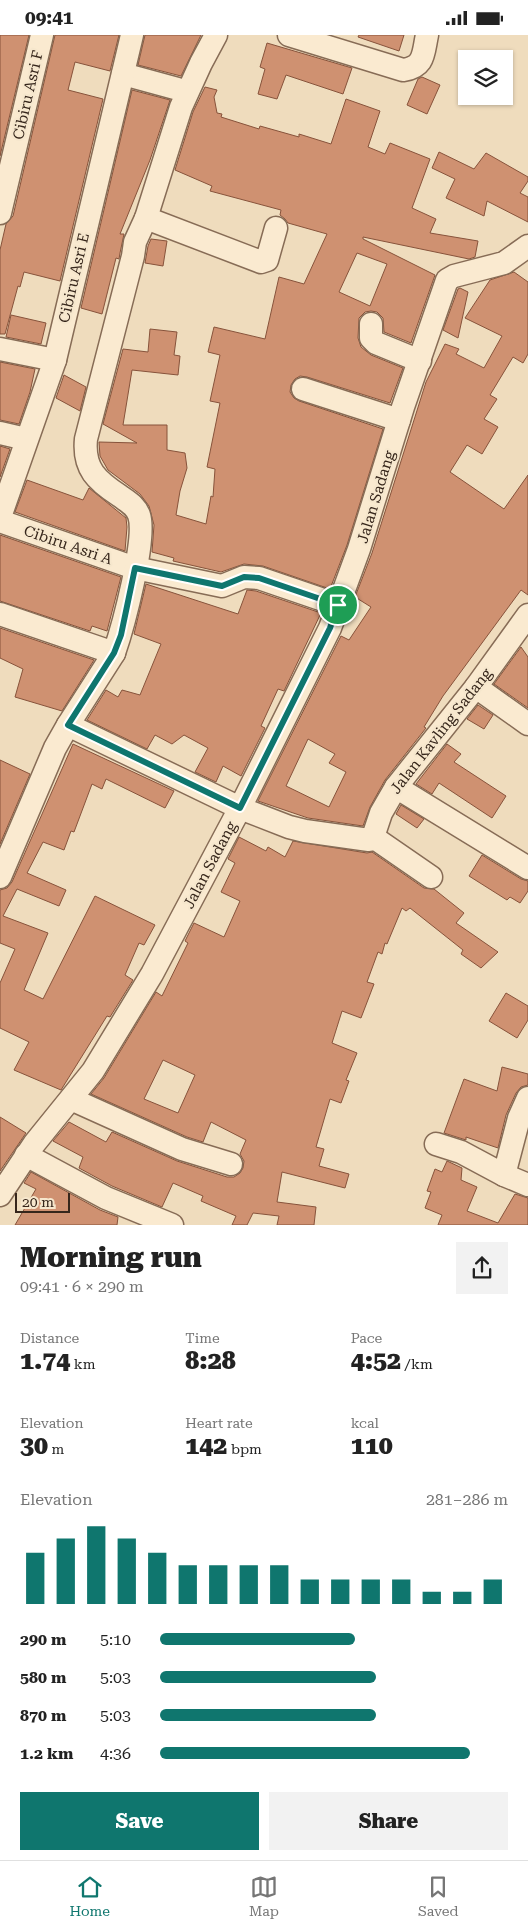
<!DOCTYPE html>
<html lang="en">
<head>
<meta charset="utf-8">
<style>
  :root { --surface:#fff; --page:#f2f2f2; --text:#222; --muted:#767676; --line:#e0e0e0; --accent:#0f766e }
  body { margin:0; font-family:"Roboto Serif",serif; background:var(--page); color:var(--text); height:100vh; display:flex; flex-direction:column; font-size:19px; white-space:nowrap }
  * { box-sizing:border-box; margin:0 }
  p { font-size:16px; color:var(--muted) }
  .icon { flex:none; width:28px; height:28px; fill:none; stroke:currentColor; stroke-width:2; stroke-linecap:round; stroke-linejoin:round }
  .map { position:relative; height:1190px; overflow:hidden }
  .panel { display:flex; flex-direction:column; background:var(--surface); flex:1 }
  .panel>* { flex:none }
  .tools { position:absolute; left:458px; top:15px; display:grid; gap:10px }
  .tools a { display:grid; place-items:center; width:55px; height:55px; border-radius:0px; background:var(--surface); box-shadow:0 1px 4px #0004; font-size:25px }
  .scale { position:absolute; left:15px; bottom:12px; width:55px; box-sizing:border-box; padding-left:5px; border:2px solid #36261b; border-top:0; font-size:14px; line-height:18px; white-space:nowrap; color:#36261b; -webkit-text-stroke:4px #f6e7cd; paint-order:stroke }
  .pin { position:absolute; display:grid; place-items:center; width:42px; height:42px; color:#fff; margin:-21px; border:2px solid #fff; border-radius:50%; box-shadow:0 1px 5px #0007 }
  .round { display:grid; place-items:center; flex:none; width:52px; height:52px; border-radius:0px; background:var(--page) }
  .summary { display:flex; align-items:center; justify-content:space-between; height:85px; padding:0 20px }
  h1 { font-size:28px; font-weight:800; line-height:38px }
  .figures { display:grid; grid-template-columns:repeat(3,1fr); gap:8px; height:85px; padding:5px 20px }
  .figures div { display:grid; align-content:center }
  .figures b { font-size:25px; font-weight:800 }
  .figures small { font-size:14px; font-weight:400 }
  .figures p { font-size:14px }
  .chart { height:140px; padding:10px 20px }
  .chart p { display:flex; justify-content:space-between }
  .chart svg { width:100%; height:90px; margin-top:5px; stroke:var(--accent); stroke-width:6 }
  .action { display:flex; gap:10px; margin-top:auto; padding:10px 20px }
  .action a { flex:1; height:58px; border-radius:0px; background:var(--accent); color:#fff; font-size:20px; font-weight:800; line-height:58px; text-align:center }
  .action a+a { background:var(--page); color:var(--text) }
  ul { padding:0 20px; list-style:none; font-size:16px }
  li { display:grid; grid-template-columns:80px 60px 1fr; align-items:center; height:38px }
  li i { height:12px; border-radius:6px; background:var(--accent) }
  .status { display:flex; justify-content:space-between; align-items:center; height:35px; padding:0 25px; background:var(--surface); direction:ltr }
  .status svg { height:14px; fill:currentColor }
  .tabs { display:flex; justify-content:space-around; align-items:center; height:70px; border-top:1px solid var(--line); background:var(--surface); font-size:14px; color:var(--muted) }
  .tabs a { display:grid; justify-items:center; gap:2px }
  .tabs .active { color:var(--accent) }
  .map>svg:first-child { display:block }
</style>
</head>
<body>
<div class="status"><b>09:41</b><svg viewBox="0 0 49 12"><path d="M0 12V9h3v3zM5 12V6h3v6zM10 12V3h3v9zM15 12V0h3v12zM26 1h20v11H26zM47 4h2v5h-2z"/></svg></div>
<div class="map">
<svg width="528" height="1190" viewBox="0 0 528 1190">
  <rect width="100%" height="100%" fill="#efdcbd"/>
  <g fill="#cf9171" stroke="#87533b" fill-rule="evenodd">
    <path d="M 0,0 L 29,0 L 0,121 Z"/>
    <path d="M 55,0 L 119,0 L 110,36 L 75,27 L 68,55 L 103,64 L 60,246 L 24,237 L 20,252 L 18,251 L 5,299 L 0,299 L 0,215 L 6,189 L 13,181 Z"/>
    <path d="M 145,0 L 201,0 L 181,41 L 138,30 Z"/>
    <path d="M 359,0 L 404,0 L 399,16 L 358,2 Z"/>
    <path d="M 267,8 L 352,33 L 343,59 L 286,40 L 277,64 L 258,59 L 265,34 L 260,32 Z"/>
    <path d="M 422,42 L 440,50 L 427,79 L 407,70 L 418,44 Z"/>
    <path d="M 205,52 L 217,55 L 214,62 L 217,78 L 222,79 L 221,82 L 259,94 L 260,91 L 299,102 L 299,99 L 331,109 L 346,64 L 380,76 L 368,112 L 385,119 L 390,108 L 430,124 L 412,173 L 436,184 L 430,198 L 478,206 L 475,222 L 469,224 L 363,202 L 363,204 L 435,240 L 411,308 L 384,297 L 383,283 L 377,277 L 371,276 L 365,277 L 359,283 L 358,303 L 361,312 L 371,320 L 403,333 L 390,368 L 307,342 L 300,341 L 295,344 L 291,350 L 290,357 L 294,363 L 299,366 L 383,394 L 347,510 L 330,554 L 263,531 L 244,529 L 221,537 L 173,526 L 174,523 L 152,517 L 154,490 L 149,471 L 140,459 L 108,435 L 100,421 L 99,407 L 137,408 L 103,389 L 123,314 L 148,317 L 150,294 L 177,297 L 174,320 L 180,321 L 178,340 L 132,335 L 123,390 L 167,390 L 167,415 L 185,418 L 187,433 L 180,456 L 176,480 L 206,489 L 211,461 L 213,462 L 215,434 L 207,432 L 220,368 L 210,366 L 220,320 L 208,317 L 214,292 L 265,304 L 279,242 L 304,249 L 327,199 L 288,188 L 285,184 L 280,180 L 281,175 L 210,156 L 212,151 L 175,135 L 193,77 ZM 357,218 L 387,229 L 370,271 L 339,257 Z"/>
    <path d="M 132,55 L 170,65 L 150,125 L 120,199 L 124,199 L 120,218 L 119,224 L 116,223 L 102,279 L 81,273 Z"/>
    <path d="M 439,117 L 474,134 L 486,118 L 528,142 L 528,146 L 520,158 L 528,162 L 528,187 L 487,166 L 484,181 L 446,163 L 455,144 L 432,133 Z"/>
    <path d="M 151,204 L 167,206 L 163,231 L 145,228 L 148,211 Z"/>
    <path d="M 514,237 L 528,247 L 528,319 L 523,328 L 513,322 L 490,360 L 497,364 L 484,384 L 498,392 L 482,419 L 467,410 L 450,437 L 504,474 L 528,440 L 528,560 L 521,555 L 443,661 L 424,692 L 426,693 L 385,745 L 370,772 L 363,791 L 308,783 L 258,766 L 341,601 L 349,605 L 371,572 L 355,562 L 372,518 L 426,347 L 445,309 L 459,314 L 456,319 L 484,333 L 502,301 L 465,283 L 490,245 ZM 308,704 L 335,719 L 329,728 L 346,737 L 329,772 L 286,751 Z"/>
    <path d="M 460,253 L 468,257 L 458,303 L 443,295 L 458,254 Z"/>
    <path d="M 11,280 L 46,288 L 41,309 L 6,302 Z"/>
    <path d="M 0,327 L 35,334 L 30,357 L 19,389 L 0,385 Z"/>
    <path d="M 64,340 L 86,352 L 80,376 L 56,363 Z"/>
    <path d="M 0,411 L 10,414 L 0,442 Z"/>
    <path d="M 27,445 L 83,465 L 89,453 L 126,483 L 127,492 L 125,516 L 15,477 Z"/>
    <path d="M 0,500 L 121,542 L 107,596 L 92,591 L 90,596 L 0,566 Z"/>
    <path d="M 146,549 L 238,579 L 247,555 L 256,556 L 321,578 L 284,656 L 278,654 L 261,691 L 265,693 L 241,741 L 223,731 L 216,747 L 195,737 L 208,713 L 184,700 L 172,709 L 155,700 L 147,714 L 87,685 L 106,655 L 118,662 L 122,655 L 140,660 L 161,609 L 134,599 Z"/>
    <path d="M 0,593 L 94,625 L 62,676 L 15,662 L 23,634 L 0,623 Z"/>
    <path d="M 521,612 L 528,622 L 528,673 L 494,649 Z"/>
    <path d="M 478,670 L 493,680 L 484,694 L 467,684 Z"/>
    <path d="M 73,709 L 174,756 L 165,773 L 106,744 L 102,754 L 92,749 L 74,797 L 71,796 L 64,815 L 43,807 L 27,838 L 66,855 L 59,871 L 17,854 L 3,881 L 48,898 L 24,955 L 43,964 L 95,861 L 155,890 L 144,910 L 139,908 L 125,940 L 133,945 L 110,982 L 107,981 L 61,1055 L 14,1035 L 29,1007 L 0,993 L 0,948 L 15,914 L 0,908 L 0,855 L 7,853 L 12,847 Z"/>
    <path d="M 447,709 L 461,719 L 454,727 L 506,761 L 492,783 L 439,748 L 432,759 L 416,749 Z"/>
    <path d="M 0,725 L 30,739 L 0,809 Z"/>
    <path d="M 401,770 L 424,784 L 417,793 L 396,779 Z"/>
    <path d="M 239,802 L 266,816 L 268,812 L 285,822 L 293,806 L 367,818 L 372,817 L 424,853 L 434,854 L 464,878 L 456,888 L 498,917 L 481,933 L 461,919 L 463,915 L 410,873 L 406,876 L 402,873 L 387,909 L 385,908 L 382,919 L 378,917 L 367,947 L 374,949 L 361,983 L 342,976 L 332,1008 L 357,1018 L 346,1045 L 349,1046 L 341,1068 L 330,1064 L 316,1112 L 324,1114 L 319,1131 L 349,1139 L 345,1153 L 282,1137 L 277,1167 L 316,1172 L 314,1190 L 277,1190 L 279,1181 L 253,1178 L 247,1190 L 232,1190 L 236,1181 L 201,1166 L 203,1161 L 173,1148 L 162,1172 L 112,1151 L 79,1133 L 83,1122 L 53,1106 L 69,1087 L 106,1107 L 112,1097 L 177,1126 L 227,1142 L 234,1142 L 240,1138 L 243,1133 L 244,1126 L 240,1119 L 246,1105 L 211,1087 L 203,1107 L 187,1102 L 91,1059 L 104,1043 L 156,957 L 162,961 L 188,908 L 185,906 L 194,888 L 224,902 L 240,866 L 221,857 L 235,828 L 228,824 ZM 163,1025 L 195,1040 L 178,1078 L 144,1064 Z"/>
    <path d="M 482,820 L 521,844 L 528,846 L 528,856 L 520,868 L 510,862 L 507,865 L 469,841 Z"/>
    <path d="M 506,958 L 528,971 L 528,985 L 517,1003 L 489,986 Z"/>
    <path d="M 502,1032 L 528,1039 L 528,1050 L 521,1052 L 516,1058 L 506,1080 L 498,1113 L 466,1102 L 466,1105 L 444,1098 L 464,1044 L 497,1056 Z"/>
    <path d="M 0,1082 L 26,1098 L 0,1136 Z"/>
    <path d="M 447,1126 L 462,1133 L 461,1145 L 477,1152 L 467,1176 L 498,1188 L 515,1159 L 528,1163 L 528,1190 L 438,1190 L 442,1180 L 425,1173 L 431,1157 L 427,1156 L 435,1134 L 442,1137 Z"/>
    <path d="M 31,1137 L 100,1175 L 118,1182 L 117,1190 L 15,1190 L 36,1154 L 24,1148 Z"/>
  </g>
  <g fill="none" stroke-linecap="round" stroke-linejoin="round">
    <defs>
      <g id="minor">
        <path d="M 289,0 L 403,35 C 425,32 423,18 427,0"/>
        <path d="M 123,39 L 178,54"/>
        <path d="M 0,178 L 42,0"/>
        <path d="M 146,183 L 261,227 L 267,225 L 276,193"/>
        <path d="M 371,289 L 371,303 L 376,308 L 420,326"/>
        <path d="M 0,314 L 55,325"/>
        <path d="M 303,354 L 399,385"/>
        <path d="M 0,398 L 26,404"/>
        <path d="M 0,482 L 55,325 L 132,0"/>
        <path d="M 0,486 L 135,533 L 222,551 L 244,542 L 259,543 L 338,570"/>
        <path d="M 0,579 L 114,618 L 68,690 L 55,713 L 0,842"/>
        <path d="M 114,618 C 123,592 147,503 139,480 C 135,470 128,467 120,461 C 97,446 83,434 86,404 L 133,221 L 135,207 L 146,183 L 181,72 L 201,28 L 216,0"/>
        <path d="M 476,652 L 528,689"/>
        <path d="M 68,690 L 240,773 L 289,792 L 305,796 L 369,805 L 373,802 L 381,778 L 396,752 L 476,652 L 528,580"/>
        <path d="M 396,752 L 528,833"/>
        <path d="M 373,802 L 431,842"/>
        <path d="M 71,1064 L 182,1114 L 231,1129"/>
        <path d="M 436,1109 L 461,1117 L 504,1140 L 528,1150"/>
        <path d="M 26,1120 L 106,1163 L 172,1190"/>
        <path d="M 504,1140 L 519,1083 L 528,1063"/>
        <path d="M 0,1160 L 34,1109 L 93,1036 L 152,939 L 240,773 L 330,593 L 359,514 L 403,372 L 447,245 L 454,241 L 504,228 L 528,211"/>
      </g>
    </defs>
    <use href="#minor" stroke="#876c56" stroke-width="25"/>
    <use href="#minor" stroke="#faead0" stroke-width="22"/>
  </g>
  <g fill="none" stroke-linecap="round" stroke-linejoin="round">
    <defs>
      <path id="route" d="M 135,533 L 222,551 L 244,542 L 259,543 L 338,570 L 330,593 L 240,773 L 68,690 L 114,618 L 121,600 Z"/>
    </defs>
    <use href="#route" stroke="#fff" stroke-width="10"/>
    <use href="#route" stroke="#0f766e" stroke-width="6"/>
  </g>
  <g text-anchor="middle" stroke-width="4.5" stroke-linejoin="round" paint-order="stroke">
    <g font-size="15" fill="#36261b" stroke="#f6e7cd">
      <text transform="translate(28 60) rotate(-77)" y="5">Cibiru Asri F</text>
      <text transform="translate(74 243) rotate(-77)" y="5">Cibiru Asri E</text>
      <text transform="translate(376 462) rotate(-73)" y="5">Jalan Sadang</text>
      <text transform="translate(68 510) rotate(19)" y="5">Cibiru Asri A</text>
      <text transform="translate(441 696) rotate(-52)" y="5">Jalan Kavling Sadang</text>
      <text transform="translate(210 830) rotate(-62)" y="5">Jalan Sadang</text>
    </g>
  </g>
</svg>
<div class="tools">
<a><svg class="icon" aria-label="layers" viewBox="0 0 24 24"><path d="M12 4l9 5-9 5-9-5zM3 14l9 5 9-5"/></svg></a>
</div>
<div class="scale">20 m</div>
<div class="pin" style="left:338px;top:570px;background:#1e9e55"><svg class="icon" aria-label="arrive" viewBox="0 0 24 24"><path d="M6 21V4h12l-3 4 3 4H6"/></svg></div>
</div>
<section class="panel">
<div class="summary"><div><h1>Morning run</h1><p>09:41 · 6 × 290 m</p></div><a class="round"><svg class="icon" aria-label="share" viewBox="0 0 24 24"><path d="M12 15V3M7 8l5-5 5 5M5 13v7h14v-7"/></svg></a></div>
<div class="figures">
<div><p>Distance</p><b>1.74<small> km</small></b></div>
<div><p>Time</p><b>8:28</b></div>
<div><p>Pace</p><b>4:52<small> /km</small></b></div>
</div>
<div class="figures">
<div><p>Elevation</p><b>30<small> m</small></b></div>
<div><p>Heart rate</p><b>142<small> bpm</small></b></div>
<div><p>kcal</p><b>110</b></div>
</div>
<div class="chart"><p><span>Elevation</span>281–286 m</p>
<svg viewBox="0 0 160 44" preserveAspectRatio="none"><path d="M5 44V19M15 44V12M25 44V6M35 44V12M45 44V19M55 44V25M65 44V25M75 44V25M85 44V25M95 44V32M105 44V32M115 44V32M125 44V32M135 44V38M145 44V38M155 44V32"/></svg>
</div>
<ul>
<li><b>290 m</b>5:10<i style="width:56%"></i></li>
<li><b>580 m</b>5:03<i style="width:62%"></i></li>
<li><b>870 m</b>5:03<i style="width:62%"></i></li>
<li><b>1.2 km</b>4:36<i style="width:89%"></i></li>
</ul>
<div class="action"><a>Save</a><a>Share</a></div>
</section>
<nav class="tabs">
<a class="active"><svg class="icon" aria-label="home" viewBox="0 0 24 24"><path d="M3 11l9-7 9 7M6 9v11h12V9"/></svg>Home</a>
<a><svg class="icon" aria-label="map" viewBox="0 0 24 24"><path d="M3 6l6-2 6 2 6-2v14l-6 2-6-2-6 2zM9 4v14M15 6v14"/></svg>Map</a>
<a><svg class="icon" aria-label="saved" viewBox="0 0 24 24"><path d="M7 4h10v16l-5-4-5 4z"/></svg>Saved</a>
</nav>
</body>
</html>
